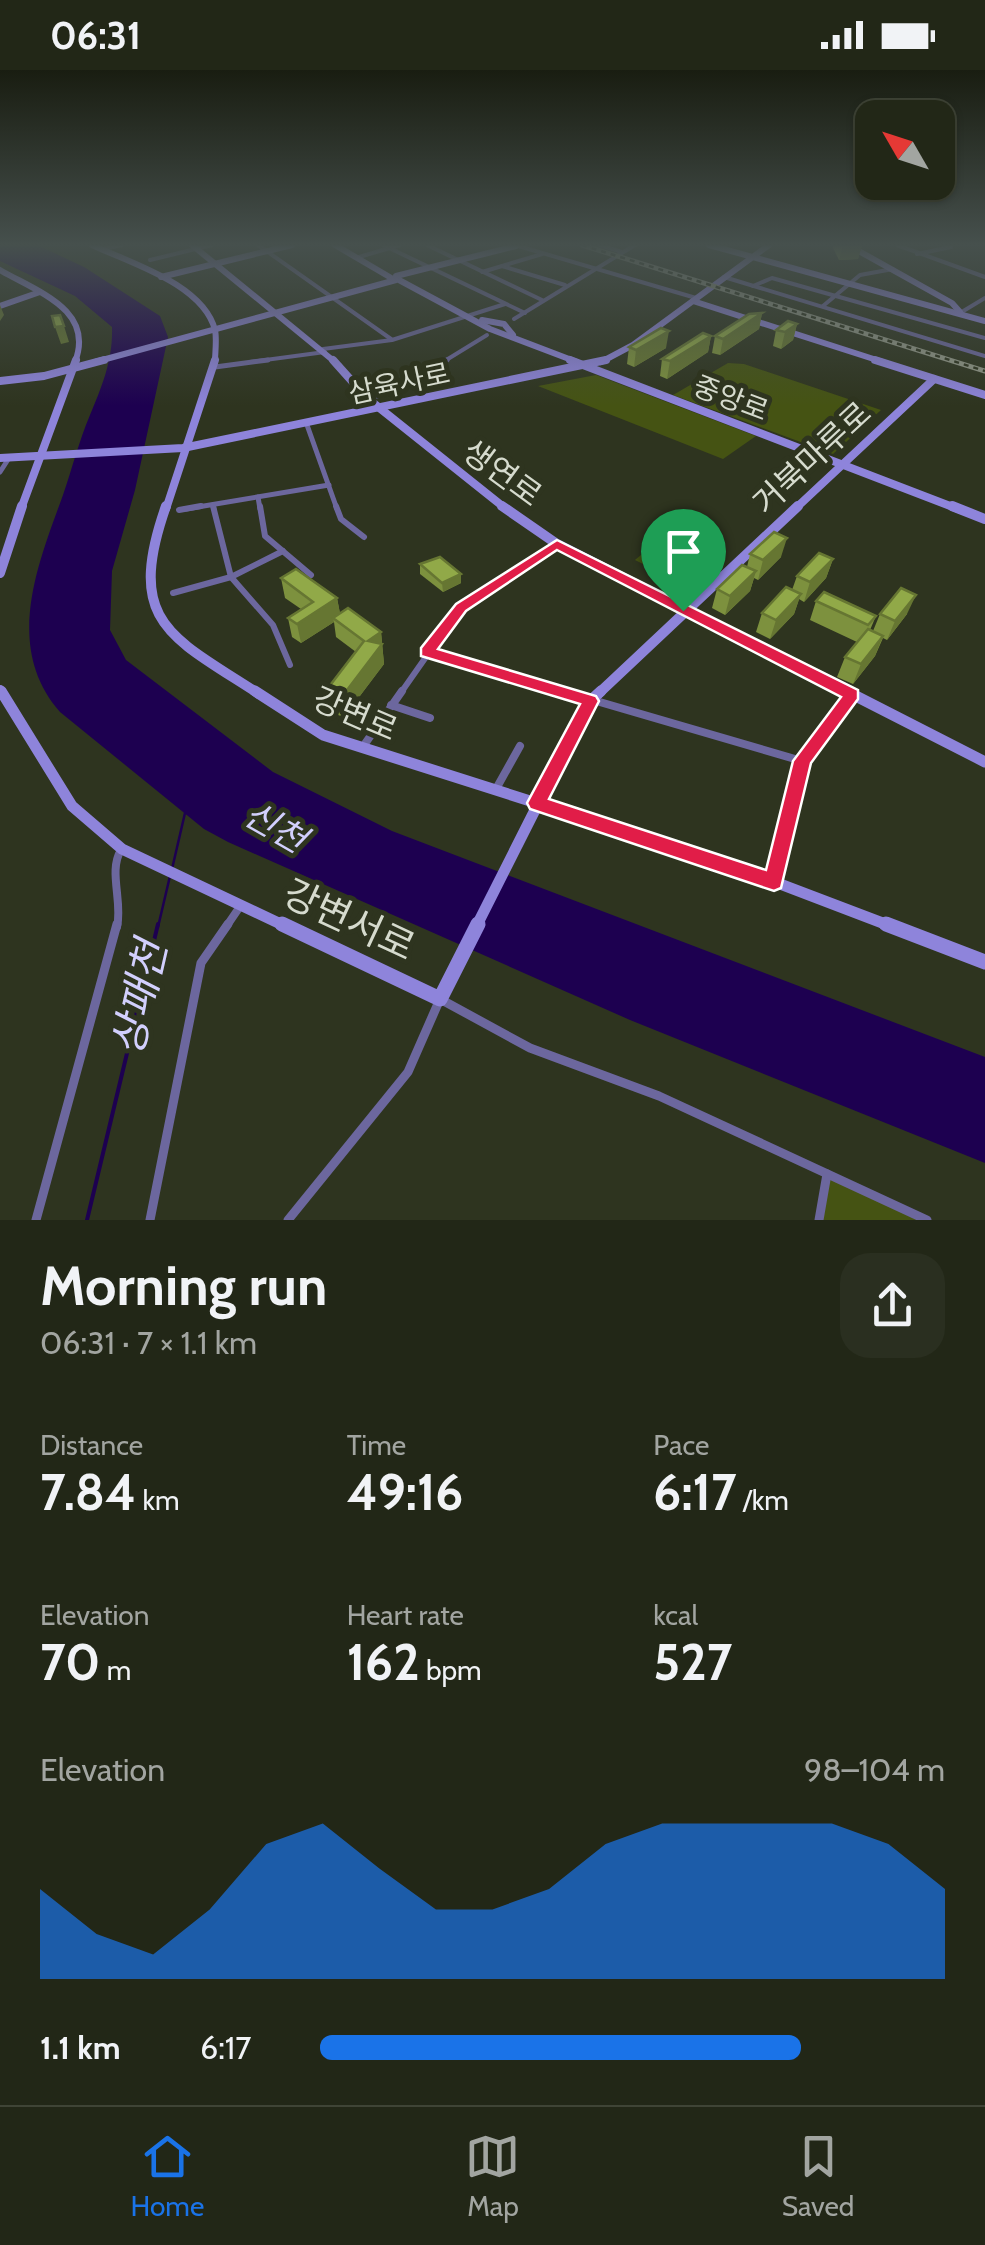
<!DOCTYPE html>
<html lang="en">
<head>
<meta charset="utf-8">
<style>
  :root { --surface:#222717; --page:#2a2f20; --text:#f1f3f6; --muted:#a2a5a1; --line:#3f4436; --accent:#1a73e8 }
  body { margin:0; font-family:Cabin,"Noto Sans KR",sans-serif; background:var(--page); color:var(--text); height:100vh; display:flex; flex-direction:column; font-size:38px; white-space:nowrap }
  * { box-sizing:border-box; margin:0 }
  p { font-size:32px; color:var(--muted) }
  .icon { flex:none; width:55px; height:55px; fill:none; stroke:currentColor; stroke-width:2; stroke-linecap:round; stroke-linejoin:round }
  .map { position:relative; height:1150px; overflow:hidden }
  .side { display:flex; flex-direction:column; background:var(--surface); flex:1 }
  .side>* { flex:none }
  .needle { width:65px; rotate:309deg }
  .buttons { position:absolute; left:855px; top:30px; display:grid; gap:20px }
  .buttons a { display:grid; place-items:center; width:100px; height:100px; border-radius:20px; background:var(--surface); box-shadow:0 2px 8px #0004,0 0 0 2px var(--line); font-size:50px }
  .pin { position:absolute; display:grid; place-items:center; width:85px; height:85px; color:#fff; margin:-102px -42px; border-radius:50% 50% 50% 0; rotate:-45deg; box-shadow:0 0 10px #0007 }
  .pin .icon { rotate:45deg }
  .round { display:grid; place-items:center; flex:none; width:105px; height:105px; border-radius:30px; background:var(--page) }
  .overview { display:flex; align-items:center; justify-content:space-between; height:170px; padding:0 40px }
  h1 { font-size:55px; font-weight:800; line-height:75px }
  .figures { display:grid; grid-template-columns:repeat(3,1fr); gap:15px; height:170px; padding:10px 40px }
  .figures div { display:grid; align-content:center }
  .figures b { font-size:50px; font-weight:800 }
  .figures small { font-size:28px; font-weight:400 }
  .figures p { font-size:28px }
  .chart { height:280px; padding:20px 40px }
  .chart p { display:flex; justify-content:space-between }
  .chart svg { width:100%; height:180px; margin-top:10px; fill:var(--accent); opacity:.7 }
  ul { padding:0 40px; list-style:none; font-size:32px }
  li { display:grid; grid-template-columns:160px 120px 1fr; align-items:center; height:75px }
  li i { height:25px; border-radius:12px; background:var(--accent) }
  .status { display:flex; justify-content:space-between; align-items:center; height:70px; padding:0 50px; background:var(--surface); direction:ltr }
  .status svg { height:28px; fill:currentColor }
  .menu { display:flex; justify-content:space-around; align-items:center; height:140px; border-top:2px solid var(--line); background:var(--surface); font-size:28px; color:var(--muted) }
  .menu a { display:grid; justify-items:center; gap:5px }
  .menu .on { color:var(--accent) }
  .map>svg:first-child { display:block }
</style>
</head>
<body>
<div class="status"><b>06:31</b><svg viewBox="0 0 49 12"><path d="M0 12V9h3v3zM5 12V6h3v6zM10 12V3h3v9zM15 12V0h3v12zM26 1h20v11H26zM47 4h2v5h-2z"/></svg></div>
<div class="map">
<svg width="985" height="1150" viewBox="0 0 985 1150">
  <rect width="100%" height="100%" fill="#2e341f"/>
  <g fill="#455313">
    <path d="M 728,293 L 744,294 L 881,340 L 833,384 L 673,325 Z"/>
    <path d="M 596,305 L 756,366 L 723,389 L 538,316 Z"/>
    <path d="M 667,463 L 700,478 L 669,507 L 635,490 Z"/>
    <path d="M 830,1108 L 919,1150 L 823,1150 Z"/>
  </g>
  <path fill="#1d0050" d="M 0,175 L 37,175 L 84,197 L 160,246 L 168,267 L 135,420 L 112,501 L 110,560 L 126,590 L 273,702 L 392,761 L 985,987 L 985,1093 L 630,950 L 228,772 L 204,759 L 60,642 C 3,577 38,494 63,425 C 72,399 79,371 90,345 C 102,316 113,290 112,257 L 75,226 L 0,191 Z"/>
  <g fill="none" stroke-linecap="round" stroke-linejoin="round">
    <g stroke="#1d0050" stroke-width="2.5">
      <path d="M 172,799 L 185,743"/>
      <path d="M 158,857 L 170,806"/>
    </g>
    <path stroke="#1d0050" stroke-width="4" d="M 87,1150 L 158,854"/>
    <g stroke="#6c679e" stroke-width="4">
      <path d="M 258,175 L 391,269"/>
      <path d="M 383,175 L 525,243"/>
      <path d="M 427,175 L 542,230"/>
      <path d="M 515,175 L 696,228"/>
      <path d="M 599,175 L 622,182"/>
      <path d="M 897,175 L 985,207"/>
      <path d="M 103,179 L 122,175"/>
      <path d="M 917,184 L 951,177 L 946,175"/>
      <path d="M 359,187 L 400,175"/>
      <path d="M 150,190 L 212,175"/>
      <path d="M 502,196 L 565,215"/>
      <path d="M 482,202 L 542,184"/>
      <path d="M 724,207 L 985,286"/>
      <path d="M 753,216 L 772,208 L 985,268"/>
      <path d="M 823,236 L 860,205 L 893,199"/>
      <path d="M 960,243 L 985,228"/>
      <path d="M 514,249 L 635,175"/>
      <path d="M 323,279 L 392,270 L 505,234"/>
      <path d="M 250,292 L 325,282"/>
      <path d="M 443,292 L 487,265"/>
    </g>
    <g stroke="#6c679e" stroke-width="5">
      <path d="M 215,297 L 268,290"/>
      <path d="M 367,328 L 395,322 L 447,290"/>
      <path d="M 307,355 L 337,439"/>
      <path d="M 0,402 L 9,388"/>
      <path d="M 258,427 L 260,439"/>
      <path d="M 213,435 L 214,439"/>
      <path d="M 186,439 L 329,415"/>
    </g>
    <g stroke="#6c679e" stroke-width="6">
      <path d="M 213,436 L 231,507 L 273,555 L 290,595"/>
      <path d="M 260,436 L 265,466 L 311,505"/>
      <path d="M 336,436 L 341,449 L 364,467"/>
      <path d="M 179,440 L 201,436"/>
      <path d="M 173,523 L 231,507 L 283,481"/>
      <path d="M 427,582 L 570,624"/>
      <path d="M 400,624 L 461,537 L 556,475"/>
    </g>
    <g stroke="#6c679e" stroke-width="8">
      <path d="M 562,621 L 802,691"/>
      <path d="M 391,635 L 430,648"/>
      <path d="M 362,678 L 402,621"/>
      <path d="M 496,719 L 520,676"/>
      <path d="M 773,812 L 802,691 L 851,626"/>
      <path d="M 117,857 C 123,832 108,801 121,780"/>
      <path d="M 226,857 L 241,835"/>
    </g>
    <g stroke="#6c679e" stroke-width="9">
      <path d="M 36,1150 L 117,854"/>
      <path d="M 150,1150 L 201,893 L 228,854"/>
      <path d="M 288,1150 L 408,1002 L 440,929 L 530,978 L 659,1026 L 927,1150"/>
      <path d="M 819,1150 L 827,1104"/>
    </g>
    <g stroke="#8e84db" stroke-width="6">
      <path d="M 92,175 C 130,193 203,214 215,260 C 217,269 215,283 215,292"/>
      <path d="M 192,175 L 335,292"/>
      <path d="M 335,175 L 393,209"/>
      <path d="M 709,175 L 985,251"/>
      <path d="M 848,175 L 952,233 L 960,242"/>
      <path d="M 0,200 C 38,222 95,240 75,292"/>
      <path d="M 396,206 L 516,176"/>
      <path d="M 161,207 L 292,175"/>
      <path d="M 399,210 L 490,259 L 577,292"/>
      <path d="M 693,231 L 883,292"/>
      <path d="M 0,236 L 40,222"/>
      <path d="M 482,250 L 504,254 L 513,265"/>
      <path d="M 95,292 L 396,210"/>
      <path d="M 601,292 L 633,275 L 769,175"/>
    </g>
    <g stroke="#8e84db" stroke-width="8">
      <path d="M 333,290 L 367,328 L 506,439"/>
      <path d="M 570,290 L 958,439"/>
      <path d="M 875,290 L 985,325"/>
      <path d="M 0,311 L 44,306 L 104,290"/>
      <path d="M 0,388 L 183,378 L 606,290"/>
      <path d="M 21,439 L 76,290"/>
      <path d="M 166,439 L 215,290"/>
      <path d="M 795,439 L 934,309"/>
    </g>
    <g stroke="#8e84db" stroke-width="10">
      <path d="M 166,436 C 125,553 170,566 259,624"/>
      <path d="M 502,436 L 557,474 L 851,624"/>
      <path d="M 952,436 L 985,449"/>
      <path d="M 0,503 L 22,436"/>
      <path d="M 0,620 L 2,624"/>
      <path d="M 598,624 L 798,436"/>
    </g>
    <g stroke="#8e84db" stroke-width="11">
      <path d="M 1,621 L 72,736 L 122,779 L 287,857"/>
      <path d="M 255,621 L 323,665 L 725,793 L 893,857"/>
      <path d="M 846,621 L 985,692"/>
      <path d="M 476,857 L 590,631 L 601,621"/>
    </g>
    <g stroke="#8e84db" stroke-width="15">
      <path d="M 282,854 L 440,929 L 478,854"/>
      <path d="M 886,854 L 985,892"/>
    </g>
    <defs>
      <path id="rail" d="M 582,175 L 985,301"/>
    </defs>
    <use href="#rail" stroke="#919686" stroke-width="5"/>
    <use href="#rail" stroke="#2e341f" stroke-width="2.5" stroke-dasharray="5" stroke-linecap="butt"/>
  </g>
  <g fill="#7d913e">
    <path d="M 834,175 L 862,175 L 858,189 L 839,190 L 833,178 Z"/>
    <path d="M 762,243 L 759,259 L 720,285 L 712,283 L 715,266 Z"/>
    <path d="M 797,254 L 793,270 L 781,279 L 773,276 L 776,260 Z"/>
    <path d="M 711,266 L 708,282 L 667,309 L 660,306 L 662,289 Z"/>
    <path d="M 629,277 L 666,278 L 634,297 L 627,294 Z"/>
    <path d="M 750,484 L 781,487 L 758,510 L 754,508 L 750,521 L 725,545 L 712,538 L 717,519 L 747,497 Z"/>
    <path d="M 833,489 L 826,508 L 804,532 L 799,529 L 794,544 L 770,569 L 756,562 L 762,543 L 792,520 L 797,506 Z"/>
    <path d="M 420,494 L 461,513 L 443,522 L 420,504 Z"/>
    <path d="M 281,508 L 337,528 L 340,544 L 381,562 L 384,594 L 344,647 L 329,642 L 325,622 L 356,582 L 336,567 L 334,552 L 301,573 L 292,567 L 288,548 L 301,539 L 285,528 Z"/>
    <path d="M 816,531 L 876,546 L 870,560 L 873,561 L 880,544 L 907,544 L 887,570 L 883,568 L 875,586 L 853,614 L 837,607 L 845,587 L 857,572 L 810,550 Z"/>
  </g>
  <g fill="#667632">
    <path d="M 843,175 L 862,175 L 858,189 L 839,190 Z"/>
    <path d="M 0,235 L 4,245 L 0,251 Z"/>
    <path d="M 762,243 L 759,259 L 720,285 L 723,269 Z"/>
    <path d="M 797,254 L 793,270 L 781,279 L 785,262 Z"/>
    <path d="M 64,256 L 69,272 L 61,274 L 55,257 Z"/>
    <path d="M 669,261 L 666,278 L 634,297 L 636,280 Z"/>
    <path d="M 711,266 L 708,282 L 667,309 L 670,291 Z"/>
    <path d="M 787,468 L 781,487 L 758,510 L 763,490 Z"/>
    <path d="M 833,489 L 826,508 L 804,532 L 810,512 Z"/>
    <path d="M 756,501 L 750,521 L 725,545 L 730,526 Z"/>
    <path d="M 461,504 L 461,513 L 443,522 L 442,513 Z"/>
    <path d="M 801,524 L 794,544 L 770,569 L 776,550 Z"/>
    <path d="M 916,525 L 907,544 L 887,570 L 895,551 Z"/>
    <path d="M 337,528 L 341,548 L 333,548 L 334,552 L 301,573 L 297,554 Z"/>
    <path d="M 381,562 L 384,594 L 344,647 L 341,628 L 368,571 Z"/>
    <path d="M 883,566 L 875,586 L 853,614 L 861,594 Z"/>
  </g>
  <g fill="#91a948" stroke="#667632" stroke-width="2.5">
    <path d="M 762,243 L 723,269 L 715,266 L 749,244 Z"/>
    <path d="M 60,245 L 64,256 L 55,257 L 52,246 Z"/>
    <path d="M 788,251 L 797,254 L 785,262 L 776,260 Z"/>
    <path d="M 661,258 L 669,261 L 636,280 L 629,277 Z"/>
    <path d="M 703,263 L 711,266 L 670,291 L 662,289 Z"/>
    <path d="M 774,462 L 787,468 L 763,490 L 750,484 Z"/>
    <path d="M 819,483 L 833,489 L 810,512 L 797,506 Z"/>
    <path d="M 440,487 L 461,504 L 442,513 L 420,494 Z"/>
    <path d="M 742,495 L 756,501 L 730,526 L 717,519 Z"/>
    <path d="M 296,499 L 337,528 L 297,554 L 288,548 L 313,532 L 281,508 Z"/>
    <path d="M 786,517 L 801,524 L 776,550 L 762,543 Z"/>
    <path d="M 901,518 L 916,525 L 895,551 L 880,544 Z"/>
    <path d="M 824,522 L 876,546 L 868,555 L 816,531 Z"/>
    <path d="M 348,538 L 381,562 L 368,571 L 382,574 L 341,628 L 325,622 L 364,571 L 333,548 Z"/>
    <path d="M 868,559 L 883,566 L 861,594 L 845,587 Z"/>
  </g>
  <linearGradient id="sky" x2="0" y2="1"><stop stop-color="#191d11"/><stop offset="0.52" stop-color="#46504d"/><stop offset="1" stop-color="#46504d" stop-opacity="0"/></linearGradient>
  <rect width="985" height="336" fill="url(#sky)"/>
  <path fill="#e11d48" stroke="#fff" stroke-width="2.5" fill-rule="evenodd" d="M 557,470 L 858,620 L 858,629 L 811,693 L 781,818 L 774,821 L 530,739 L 527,733 L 580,634 L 421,586 L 421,578 L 456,534 ZM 557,480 L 841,627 L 793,691 L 766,800 L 549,729 L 599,631 L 596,626 L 438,579 L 466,541 Z"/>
  <g text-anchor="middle" stroke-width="10" stroke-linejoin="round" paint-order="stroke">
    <g font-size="28" fill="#d6dbce" stroke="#2e341f">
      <text transform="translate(399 313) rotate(-12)" y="10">삼육사로</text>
      <text transform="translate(731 328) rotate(21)" y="10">중앙로</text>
    </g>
    <g font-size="32" fill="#d6dbce" stroke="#2e341f">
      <text transform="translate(812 388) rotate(-43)" y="11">거북마루로</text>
      <text transform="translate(502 403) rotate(36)" y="11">생연로</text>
      <text transform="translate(355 644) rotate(23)" y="11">강변로</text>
    </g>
    <g font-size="35" font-style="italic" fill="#d2cffd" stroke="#2e341f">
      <text transform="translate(275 757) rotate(30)" y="12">신천</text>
    </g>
    <g font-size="38" fill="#d6dbce" stroke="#2e341f">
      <text transform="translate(349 850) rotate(25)" y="13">강변서로</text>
    </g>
    <g font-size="42" font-style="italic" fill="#d2cffd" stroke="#2e341f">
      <text transform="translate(139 928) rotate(-77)" y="15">상패천</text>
    </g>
  </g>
</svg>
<div class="buttons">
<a><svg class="needle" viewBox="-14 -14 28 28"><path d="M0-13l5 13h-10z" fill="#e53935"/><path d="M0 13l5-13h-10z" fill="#a2a5a1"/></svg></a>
</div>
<div class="pin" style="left:683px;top:541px;background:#1e9e55"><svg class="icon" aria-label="arrive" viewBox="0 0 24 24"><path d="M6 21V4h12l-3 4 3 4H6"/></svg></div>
</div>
<section class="side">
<div class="overview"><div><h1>Morning run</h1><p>06:31 · 7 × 1.1 km</p></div><a class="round"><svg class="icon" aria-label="share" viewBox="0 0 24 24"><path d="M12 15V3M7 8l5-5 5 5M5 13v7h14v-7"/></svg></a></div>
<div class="figures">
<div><p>Distance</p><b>7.84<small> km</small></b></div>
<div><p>Time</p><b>49:16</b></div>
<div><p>Pace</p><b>6:17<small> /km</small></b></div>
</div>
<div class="figures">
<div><p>Elevation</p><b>70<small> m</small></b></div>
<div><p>Heart rate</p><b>162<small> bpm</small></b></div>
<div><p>kcal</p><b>527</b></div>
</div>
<div class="chart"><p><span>Elevation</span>98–104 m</p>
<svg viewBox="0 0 160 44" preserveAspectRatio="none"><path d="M0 44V22L10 33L20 38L30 27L40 11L50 6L60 17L70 27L80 27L90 22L100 11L110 6L120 6L130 6L140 6L150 11L160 22V44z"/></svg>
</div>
<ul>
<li><b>1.1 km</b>6:17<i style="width:77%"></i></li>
</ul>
</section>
<nav class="menu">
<a class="on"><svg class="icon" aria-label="home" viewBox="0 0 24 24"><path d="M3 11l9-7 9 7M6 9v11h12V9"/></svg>Home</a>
<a><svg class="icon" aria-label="map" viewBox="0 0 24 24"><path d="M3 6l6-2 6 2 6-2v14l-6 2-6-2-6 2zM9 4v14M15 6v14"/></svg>Map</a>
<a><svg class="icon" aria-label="saved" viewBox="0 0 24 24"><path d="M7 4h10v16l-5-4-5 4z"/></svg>Saved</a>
</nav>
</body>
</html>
